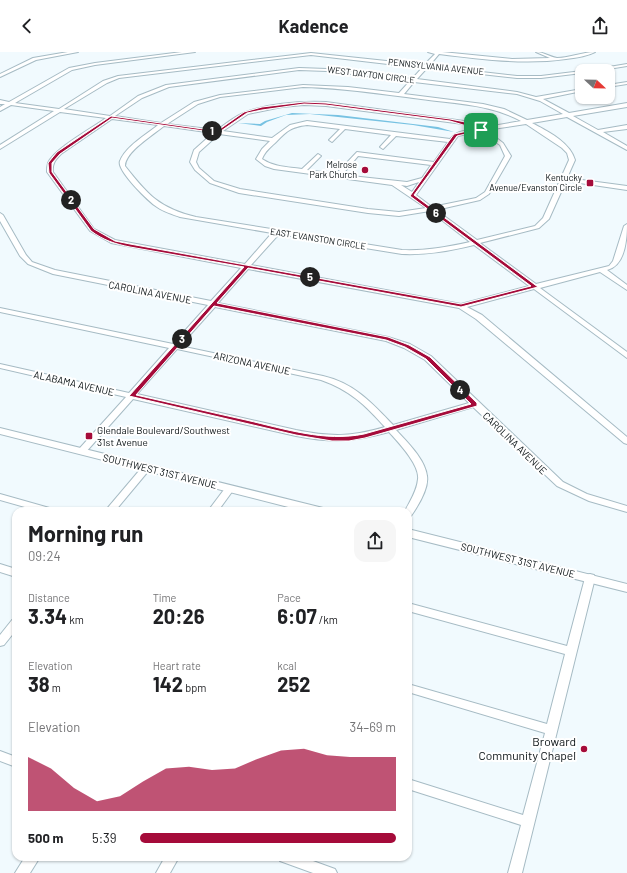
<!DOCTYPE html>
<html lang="en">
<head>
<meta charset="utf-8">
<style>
  :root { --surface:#fff; --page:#f6f6f6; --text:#202124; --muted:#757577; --accent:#a50b3a }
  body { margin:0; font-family:Barlow,sans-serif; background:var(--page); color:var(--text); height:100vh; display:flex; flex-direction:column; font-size:15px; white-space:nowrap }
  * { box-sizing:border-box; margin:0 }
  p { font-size:13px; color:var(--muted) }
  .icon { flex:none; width:22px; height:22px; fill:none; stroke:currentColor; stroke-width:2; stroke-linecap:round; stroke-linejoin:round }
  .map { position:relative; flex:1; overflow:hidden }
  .sheet { position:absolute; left:12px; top:455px; width:400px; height:354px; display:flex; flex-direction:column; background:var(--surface); border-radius:12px; box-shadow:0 1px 3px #0004 }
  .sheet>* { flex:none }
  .needle { width:26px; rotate:112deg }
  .fabs { position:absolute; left:575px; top:12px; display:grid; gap:8px }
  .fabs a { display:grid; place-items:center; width:40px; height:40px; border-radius:8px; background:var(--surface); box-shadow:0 1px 3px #0004; font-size:20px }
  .pin { position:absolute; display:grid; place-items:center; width:34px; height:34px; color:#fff; margin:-17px; border-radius:8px; box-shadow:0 2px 6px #0006 }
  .km { position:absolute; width:20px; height:20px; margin:-10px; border-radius:50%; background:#222; color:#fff; font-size:11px; line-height:20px; text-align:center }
  .round { display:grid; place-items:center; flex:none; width:42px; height:42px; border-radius:12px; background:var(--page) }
  .headline { display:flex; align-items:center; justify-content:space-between; height:68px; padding:0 16px }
  h1 { font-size:22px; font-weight:700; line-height:30px }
  .metrics { display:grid; grid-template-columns:repeat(3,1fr); gap:6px; height:68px; padding:4px 16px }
  .metrics div { display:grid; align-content:center }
  .metrics b { font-size:20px; font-weight:700 }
  .metrics small { font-size:11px; font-weight:400 }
  .metrics p { font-size:11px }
  .chart { height:112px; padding:8px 16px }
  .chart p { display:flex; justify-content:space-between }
  .chart svg { width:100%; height:72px; margin-top:4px; fill:var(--accent); opacity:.7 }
  ul { padding:0 16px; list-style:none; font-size:13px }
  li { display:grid; grid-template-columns:64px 48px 1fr; align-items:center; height:30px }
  li i { height:10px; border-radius:5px; background:var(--accent) }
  header { display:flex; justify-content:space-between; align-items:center; height:52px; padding:0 16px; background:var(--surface); font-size:18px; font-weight:700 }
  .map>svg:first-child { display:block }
</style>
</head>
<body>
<header><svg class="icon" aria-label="back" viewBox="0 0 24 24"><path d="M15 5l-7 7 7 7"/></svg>Kadence<svg class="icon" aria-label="share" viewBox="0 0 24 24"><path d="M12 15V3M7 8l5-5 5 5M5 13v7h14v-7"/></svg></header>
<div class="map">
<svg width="627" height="821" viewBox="0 0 627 821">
  <rect width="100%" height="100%" fill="#f1fafe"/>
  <path fill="#77c2e2" d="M 292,61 L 338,63 L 438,75 L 454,80 L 413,73 L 310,62 L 286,63 L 267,70 L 261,74 L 238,71 L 260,72 L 265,69 Z"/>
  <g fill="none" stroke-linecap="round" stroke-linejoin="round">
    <defs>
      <g id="minor">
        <path d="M 68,0 L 78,0 L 36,8 L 0,25 L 0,22 L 33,6 Z"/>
        <path d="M 182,0 L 195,0 L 95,13 L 72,18 L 15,51 L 59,57 L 103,29 L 118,24 L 311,1 L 424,13 L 435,2 L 428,0 L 442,0 L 512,7 L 550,6 L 536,0 C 544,0 550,5 557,6 C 570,6 582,0 595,0 C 587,4 575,6 566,7 C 523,13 481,7 439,2 L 429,14 L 517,24 L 541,24 L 582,19 L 584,19 L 582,19 L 582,21 L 541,26 L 517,26 L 427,16 L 417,27 L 517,40 L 536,45 L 582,37 L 582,39 L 543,47 L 569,61 L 627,51 L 627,55 L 573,64 L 598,78 L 627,73 L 627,77 L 603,80 L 627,94 L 627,98 L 567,65 L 532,71 C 547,79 570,90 575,108 L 567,126 L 627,134 L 627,138 L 566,129 L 549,167 L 539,176 L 480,191 L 536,232 L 609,214 L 613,209 L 624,174 L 627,172 C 627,188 625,214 607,218 L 627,233 L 627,238 L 600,220 L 540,236 L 627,300 L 627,306 L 534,237 L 467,255 L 482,263 L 627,385 L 627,392 L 624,391 L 476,267 L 459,256 L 248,217 L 218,251 L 388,285 L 410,292 L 431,304 L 563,430 L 587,442 L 627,454 L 627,460 L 589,449 L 557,434 L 473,355 L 396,378 C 407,390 425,407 427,424 C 429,436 418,454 411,464 L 408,465 L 408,459 L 405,459 C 410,449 417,439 418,427 C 420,413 398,390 389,380 C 353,390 332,391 296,384 L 133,347 L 85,401 L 79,401 L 78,399 L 79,397 L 126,345 L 0,316 L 0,312 L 129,341 L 169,296 L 0,260 L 0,256 L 173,292 L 208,253 L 53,222 L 28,212 L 20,204 L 0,169 L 0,161 L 3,163 L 26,203 L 32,210 L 55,218 L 211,249 L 241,216 L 111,191 L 90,179 L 47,120 C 47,117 47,114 48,111 C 54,97 92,76 106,66 L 60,60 L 0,97 L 0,93 L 54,59 L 11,53 L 0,59 L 0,55 L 5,52 L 0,52 L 0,48 L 9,50 L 69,16 L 95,11 ZM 311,3 L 422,16 L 412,27 L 327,17 L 299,16 L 166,33 L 138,44 L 110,64 L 64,57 L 107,31 L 119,26 ZM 299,18 L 327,19 L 410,29 L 399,41 L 348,35 L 303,33 L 220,43 L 194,50 L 161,71 L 115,64 L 142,46 L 169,35 ZM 414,30 L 517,42 L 540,49 L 563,62 L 527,68 L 504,57 L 483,52 L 404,42 ZM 303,35 C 343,36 382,42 421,47 C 456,52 490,52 521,69 L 481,76 L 464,69 L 326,50 C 299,49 271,51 246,60 C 236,63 226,72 217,78 L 167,72 L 198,52 L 220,45 ZM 304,53 L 326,54 L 463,72 L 474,77 C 464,79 456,79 450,87 L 307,69 L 290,73 L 272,86 L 223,79 L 248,62 L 282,55 ZM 112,67 L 158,73 C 146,83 126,94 120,109 C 116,118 149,150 157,155 C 164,160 172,162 180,165 L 272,181 L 245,212 L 115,188 L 94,177 L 53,120 C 52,112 55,108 61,102 ZM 526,72 L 562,96 L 567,101 L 569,108 L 543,166 L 535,174 L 477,188 L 436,158 L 480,148 L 489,142 L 511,104 L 503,91 L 486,78 ZM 307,73 L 340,77 L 329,88 L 332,90 L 345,77 L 391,83 L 380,95 L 383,97 L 396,84 L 448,90 L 434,110 L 357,100 L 336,122 L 307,118 L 321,104 L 318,102 L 302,117 C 288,115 274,115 262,107 C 265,99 271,95 277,89 C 287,79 291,75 307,73 ZM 164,74 L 213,81 L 194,98 L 190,110 L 195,118 L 210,131 L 239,141 L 368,161 L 399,164 L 430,159 L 470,190 C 447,195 426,199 402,198 L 196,165 C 159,156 148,143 125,114 C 125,100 153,83 164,74 ZM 479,79 L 500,93 L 505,104 L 485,140 L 476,146 L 432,155 L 416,143 L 458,84 ZM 219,82 L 270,89 L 262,97 L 256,107 L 265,114 L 274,117 L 392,133 L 426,156 L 399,160 L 368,157 L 240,137 L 214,129 L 199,116 L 196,110 L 199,100 ZM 358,104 L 431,113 L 422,126 L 407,130 L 342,123 ZM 419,130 L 412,140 L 401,133 L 407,134 ZM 279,182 L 402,202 C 428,203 449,199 474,193 L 529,234 L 461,252 L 251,213 ZM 215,255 L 386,289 L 404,296 L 425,308 L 469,351 L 393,373 C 372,351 354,331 323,324 L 180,294 ZM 177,297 L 321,328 C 350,338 365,353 385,375 C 351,385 331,385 296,378 L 137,342 Z"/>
        <path d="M 627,12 L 627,14 L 596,19 L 585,19 Z"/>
        <path d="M 627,30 L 627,32 L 608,35 L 608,33 Z"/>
        <path d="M 147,412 L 150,413 L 152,415 L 150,417 L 115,459 L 105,459 L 144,413 Z"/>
        <path d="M 229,434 L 234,437 L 218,459 L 208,459 L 226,435 Z"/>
        <path d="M 0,442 L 53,457 L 55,459 L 39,459 L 0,448 Z"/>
        <path d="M 0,512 L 16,517 L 16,525 L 0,520 Z"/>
        <path d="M 590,522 L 594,523 L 595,526 L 522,821 L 508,821 L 521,773 L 408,737 L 408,727 L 523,763 L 545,681 L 408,640 L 408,632 L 547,672 L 565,602 L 408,559 L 408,551 L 567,594 L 585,526 L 586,523 Z"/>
        <path d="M 16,567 L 16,578 L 4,593 L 0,594 L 0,583 L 12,568 Z"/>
        <path d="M 0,699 L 16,705 L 16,715 L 0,709 Z"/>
        <path d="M 25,805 L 40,805 L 30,821 L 15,821 Z"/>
        <path d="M 165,805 L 179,805 L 170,821 L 156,821 Z"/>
        <path d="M 278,805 L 302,805 L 335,817 L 337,821 L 313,821 L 280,809 Z"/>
      </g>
      <g id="major">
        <path d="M 0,376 L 319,455 L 323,456 L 325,459 L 304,459 L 0,382 Z"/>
        <path d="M 408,477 L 627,532 L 627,540 L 408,485 Z"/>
      </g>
    </defs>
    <use href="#minor" stroke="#a6bbc4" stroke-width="2"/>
    <use href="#major" stroke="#a6bbc4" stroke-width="2"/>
    <use href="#minor" fill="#fff" fill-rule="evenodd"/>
    <use href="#major" fill="#fff" fill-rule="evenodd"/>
  </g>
  <path fill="#a50b3a" stroke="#fff" fill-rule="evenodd" d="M 304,50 L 326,51 L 450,67 L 465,70 L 482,77 L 482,78 L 457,84 L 414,143 L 538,235 L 461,255 L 248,216 L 217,251 L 388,285 L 409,293 L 430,305 L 477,351 L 477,354 L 365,386 L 349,389 L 332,389 L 296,383 L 129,344 L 244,215 L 130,195 C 115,192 103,188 91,179 L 49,121 L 48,111 L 57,100 L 111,64 L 217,79 L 244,60 L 262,55 ZM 304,52 L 326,53 L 450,69 L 477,77 L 454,82 L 410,144 L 531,234 L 461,252 L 130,192 L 115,189 L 94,177 L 52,120 L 52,111 L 60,102 L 112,66 L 218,81 L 247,61 L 262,58 ZM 214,254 L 386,288 L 405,295 L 426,307 L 471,352 L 364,382 C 325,390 285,377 246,368 C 209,360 172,351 136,343 Z"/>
  <g fill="#a50b3a" stroke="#fff" stroke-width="1.5">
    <circle cx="365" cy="118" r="4"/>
    <rect x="586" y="127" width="8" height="8" rx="2"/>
    <rect x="85" y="380" width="8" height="8" rx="2"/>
    <circle cx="584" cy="697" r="4"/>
  </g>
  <g text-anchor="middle" stroke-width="4" stroke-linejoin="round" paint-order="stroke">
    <g font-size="9" fill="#0a1215" stroke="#fff">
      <text transform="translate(436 15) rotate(6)" y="3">PENNSYLVANIA AVENUE</text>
      <text transform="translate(371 23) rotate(7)" y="3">WEST DAYTON CIRCLE</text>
      <text transform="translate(318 187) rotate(9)" y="3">EAST EVANSTON CIRCLE</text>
    </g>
    <g font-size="9" fill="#0a1215" stroke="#fff" text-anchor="end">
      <text x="357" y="116">Melrose<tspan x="357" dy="10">Park Church</tspan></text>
      <text x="582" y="129">Kentucky<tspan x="582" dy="10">Avenue/Evanston Circle</tspan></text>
    </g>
    <g font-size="10" fill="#0a1215" stroke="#fff">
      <text transform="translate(150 240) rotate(11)" y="4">CAROLINA AVENUE</text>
      <text transform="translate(252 311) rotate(12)" y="4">ARIZONA AVENUE</text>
      <text transform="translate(74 331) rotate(13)" y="4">ALABAMA AVENUE</text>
      <text transform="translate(515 391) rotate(44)" y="4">CAROLINA AVENUE</text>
      <text transform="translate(160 419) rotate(14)" y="4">SOUTHWEST 31ST AVENUE</text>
      <text transform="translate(518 508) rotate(14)" y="4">SOUTHWEST 31ST AVENUE</text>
    </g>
    <g font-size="10" fill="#0a1215" stroke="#fff" text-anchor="start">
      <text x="97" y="382">Glendale Boulevard/Southwest<tspan x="97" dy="12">31st Avenue</tspan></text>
    </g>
    <g font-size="12" fill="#0a1215" stroke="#fff" text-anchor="end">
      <text x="576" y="694">Broward<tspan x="576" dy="14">Community Chapel</tspan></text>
    </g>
  </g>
</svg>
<div class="fabs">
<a><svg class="needle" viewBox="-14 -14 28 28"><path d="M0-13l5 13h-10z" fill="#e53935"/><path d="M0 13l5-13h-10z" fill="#757577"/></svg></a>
</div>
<div class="pin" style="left:481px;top:78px;background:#1e9e55"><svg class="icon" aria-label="arrive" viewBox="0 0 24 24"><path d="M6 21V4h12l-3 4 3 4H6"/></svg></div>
<b class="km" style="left:212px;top:79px">1</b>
<b class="km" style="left:71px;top:148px">2</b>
<b class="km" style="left:182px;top:287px">3</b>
<b class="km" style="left:460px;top:338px">4</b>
<b class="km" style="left:310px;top:225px">5</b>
<b class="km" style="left:436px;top:161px">6</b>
<section class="sheet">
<div class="headline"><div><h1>Morning run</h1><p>09:24</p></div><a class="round"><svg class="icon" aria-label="share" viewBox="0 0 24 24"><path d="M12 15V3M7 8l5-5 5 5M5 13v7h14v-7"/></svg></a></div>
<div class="metrics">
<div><p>Distance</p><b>3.34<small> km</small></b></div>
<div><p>Time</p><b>20:26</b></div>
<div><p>Pace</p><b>6:07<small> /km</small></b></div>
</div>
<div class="metrics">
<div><p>Elevation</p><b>38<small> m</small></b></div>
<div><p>Heart rate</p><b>142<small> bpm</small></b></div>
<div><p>kcal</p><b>252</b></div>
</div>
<div class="chart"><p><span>Elevation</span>34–69 m</p>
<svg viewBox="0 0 160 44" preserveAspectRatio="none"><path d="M0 44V11L10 18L20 30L30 38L40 35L50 26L60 18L70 17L80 19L90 18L100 12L110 7L120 6L130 10L140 11L150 11L160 11V44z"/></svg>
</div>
<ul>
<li><b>500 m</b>5:39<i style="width:100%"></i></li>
</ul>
</section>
</div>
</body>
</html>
